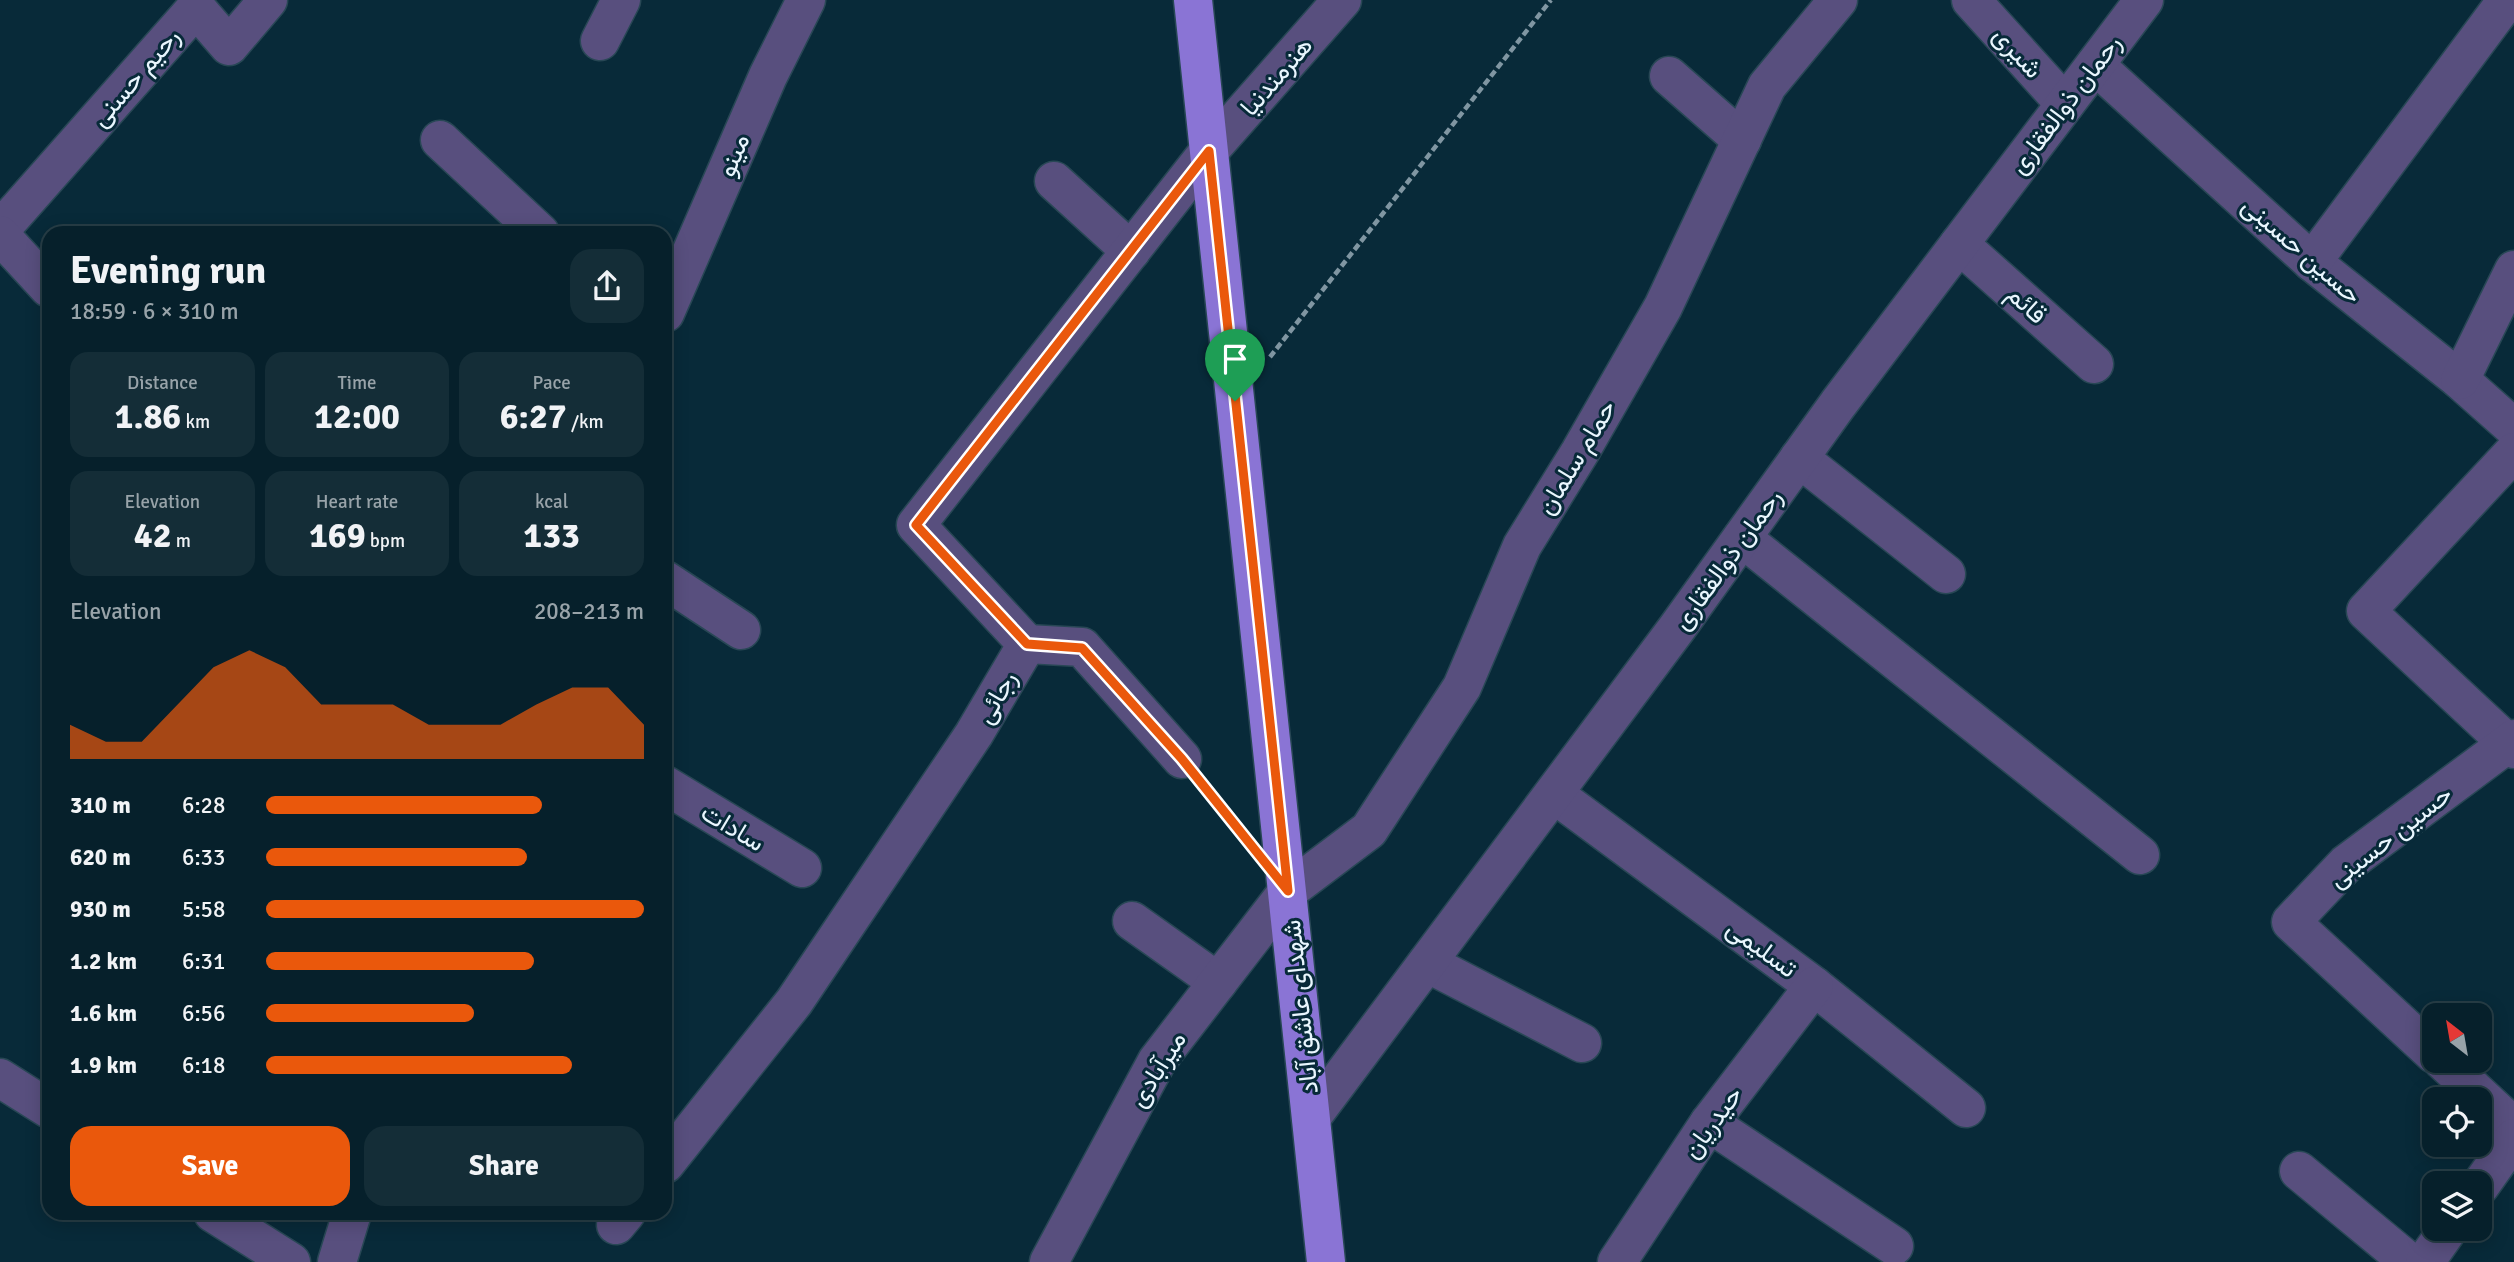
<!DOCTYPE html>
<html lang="en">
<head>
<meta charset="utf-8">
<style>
  :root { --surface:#06202b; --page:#142d37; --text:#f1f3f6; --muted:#98a3a9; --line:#273e47; --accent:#ea580c }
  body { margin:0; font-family:Signika,Vazirmatn,sans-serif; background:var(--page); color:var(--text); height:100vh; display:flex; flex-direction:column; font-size:26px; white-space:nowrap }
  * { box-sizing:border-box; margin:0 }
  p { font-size:23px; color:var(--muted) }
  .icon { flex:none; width:38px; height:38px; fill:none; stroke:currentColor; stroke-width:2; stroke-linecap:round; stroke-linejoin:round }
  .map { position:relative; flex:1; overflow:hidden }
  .details { position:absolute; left:42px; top:226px; width:630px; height:994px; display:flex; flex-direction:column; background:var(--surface); border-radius:21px; box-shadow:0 4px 18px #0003,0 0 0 2px var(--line) }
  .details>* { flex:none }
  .needle { width:46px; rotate:329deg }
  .buttons { position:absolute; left:2422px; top:1003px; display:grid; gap:14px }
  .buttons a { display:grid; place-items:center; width:70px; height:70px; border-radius:14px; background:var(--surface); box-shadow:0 4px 18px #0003,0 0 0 2px var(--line); font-size:35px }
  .pin { position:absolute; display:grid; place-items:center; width:60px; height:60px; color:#fff; margin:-72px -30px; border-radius:50% 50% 50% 0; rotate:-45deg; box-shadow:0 0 7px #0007 }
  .pin .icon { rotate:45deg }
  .round { display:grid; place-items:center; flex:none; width:74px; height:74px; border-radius:21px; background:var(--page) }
  .overview { display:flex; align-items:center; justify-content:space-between; height:119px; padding:0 28px }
  h1 { font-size:38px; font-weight:800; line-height:52px }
  .figures { display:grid; grid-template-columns:repeat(3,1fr); gap:10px; height:119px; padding:7px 28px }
  .figures div { display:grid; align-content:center; border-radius:18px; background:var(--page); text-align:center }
  .figures b { font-size:35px; font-weight:800 }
  .figures small { font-size:19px; font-weight:400 }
  .figures p { font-size:19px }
  .chart { height:196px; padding:14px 28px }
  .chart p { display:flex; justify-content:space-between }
  .chart svg { width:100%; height:126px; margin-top:7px; fill:var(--accent); opacity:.7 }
  .button { display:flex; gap:14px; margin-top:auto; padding:14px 28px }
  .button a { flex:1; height:80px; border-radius:21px; background:var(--accent); color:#fff; font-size:28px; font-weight:800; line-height:80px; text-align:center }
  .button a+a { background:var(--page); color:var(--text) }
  ul { padding:0 28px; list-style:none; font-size:23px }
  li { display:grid; grid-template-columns:112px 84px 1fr; align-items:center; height:52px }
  li i { height:18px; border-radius:9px; background:var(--accent) }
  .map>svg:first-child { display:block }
</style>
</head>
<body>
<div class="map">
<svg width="2514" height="1262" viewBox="0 0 2514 1262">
  <rect width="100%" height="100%" fill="#082a39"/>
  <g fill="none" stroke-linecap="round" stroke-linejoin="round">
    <defs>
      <g id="minor">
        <path d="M 1971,0 L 2065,104"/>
        <path d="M 600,41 L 621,0"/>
        <path d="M 2095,65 L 2312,262 L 2460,380 L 2514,428"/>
        <path d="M 1669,76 L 1742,140"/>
        <path d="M 440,140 L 540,233"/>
        <path d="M 1054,181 L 1131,251"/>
        <path d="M 0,230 L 196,8 L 229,46 L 268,0"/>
        <path d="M 0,235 L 49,288"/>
        <path d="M 1959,244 L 2094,364"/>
        <path d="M 2312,262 L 2507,0"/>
        <path d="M 665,313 L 768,76 L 806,0"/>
        <path d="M 2460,380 L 2514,270"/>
        <path d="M 2514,452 L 2366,611 L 2514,749"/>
        <path d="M 1799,458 L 1946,574"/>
        <path d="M 1742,538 L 2140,855"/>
        <path d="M 665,580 L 741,630"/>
        <path d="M 1027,644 L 1082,647 L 1182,759"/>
        <path d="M 665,785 L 802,868"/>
        <path d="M 1554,794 L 1814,986 L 1966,1108"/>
        <path d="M 1132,921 L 1218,982"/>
        <path d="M 1427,963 L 1582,1043"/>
        <path d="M 2434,1054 L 2291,922 L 2346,864 L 2514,739"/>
        <path d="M 2442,1060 L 2514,1127"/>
        <path d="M 0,1078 L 49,1109"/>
        <path d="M 1311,1118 L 1677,628 L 1838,404 L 2144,0"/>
        <path d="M 1709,1123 L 1894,1246"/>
        <path d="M 665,1164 L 794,1002 L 974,734 L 1027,644 L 916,525 L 1209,151 L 1342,0"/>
        <path d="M 2299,1171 L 2409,1262"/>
        <path d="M 2480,1186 L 2514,1138"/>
        <path d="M 213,1213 L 291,1262"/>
        <path d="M 616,1225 L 626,1213"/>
        <path d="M 337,1262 L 352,1213"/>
        <path d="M 1049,1262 L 1157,1061 L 1288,891 L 1369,830 L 1462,687 L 1522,546 L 1580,452 L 1663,307 L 1767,86 L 1838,0"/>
        <path d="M 1617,1262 L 1709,1123 L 1814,986"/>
        <path d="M 2425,1262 L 2449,1228"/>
      </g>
      <path id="major" d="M 1193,0 L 1326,1262"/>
    </defs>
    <use href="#minor" stroke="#284755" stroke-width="41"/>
    <use href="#major" stroke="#284755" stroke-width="41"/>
    <g stroke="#8096a2" stroke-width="4.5" stroke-dasharray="7 3.5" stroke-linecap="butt">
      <path d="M 1270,357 L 1551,0"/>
      <path d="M 1205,787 L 1241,832"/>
    </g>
    <use href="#minor" stroke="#584f7e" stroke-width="38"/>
    <use href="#major" stroke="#8a74d5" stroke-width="38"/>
  </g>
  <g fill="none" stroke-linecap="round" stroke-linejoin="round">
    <defs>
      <path id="route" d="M 1209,151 L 1288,891 L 1182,759 L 1082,648 L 1027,644 L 916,525 Z"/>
    </defs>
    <use href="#route" stroke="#fff" stroke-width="14"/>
    <use href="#route" stroke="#ea580c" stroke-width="9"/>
  </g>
  <g text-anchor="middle" stroke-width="6" stroke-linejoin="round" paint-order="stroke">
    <g font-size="26" fill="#e9f6fe" stroke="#082a39">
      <text transform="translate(2018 52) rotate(48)" y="9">شیری</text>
      <text transform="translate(1276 76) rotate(-49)" y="9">هنرمندنیا</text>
      <text transform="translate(135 77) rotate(-49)" y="9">رحیم حسنی</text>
      <text transform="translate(2065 104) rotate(-53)" y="9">رحمان ذوالفقاری</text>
      <text transform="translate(733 155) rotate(-67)" y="9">مینو</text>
      <text transform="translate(2302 250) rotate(41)" y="9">حسین حسینی</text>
      <text transform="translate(2027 304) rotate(42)" y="9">قائم</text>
      <text transform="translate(1576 457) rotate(-59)" y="9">حمام سلمان</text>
      <text transform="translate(1727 559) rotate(-54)" y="9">رحمان ذوالفقاری</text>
      <text transform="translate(996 697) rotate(-60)" y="9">رجائی</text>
      <text transform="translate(733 827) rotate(31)" y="9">سادات</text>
      <text transform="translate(2390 836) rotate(-38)" y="9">حسین حسینی</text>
      <text transform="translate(1762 948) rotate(36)" y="9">تسلیمی</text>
      <text transform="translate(1300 1007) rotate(-96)" y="9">شهدای عاشق آباد</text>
      <text transform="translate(1157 1069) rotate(-58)" y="9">میرآبادی</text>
      <text transform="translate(1712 1122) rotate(-54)" y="9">حیدریان</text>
    </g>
  </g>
</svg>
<div class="buttons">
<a><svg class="needle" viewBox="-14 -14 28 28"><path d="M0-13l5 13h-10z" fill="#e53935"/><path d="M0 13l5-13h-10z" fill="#98a3a9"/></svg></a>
<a><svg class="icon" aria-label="locate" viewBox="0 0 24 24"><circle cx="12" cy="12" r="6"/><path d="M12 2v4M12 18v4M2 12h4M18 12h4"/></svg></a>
<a><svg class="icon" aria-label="layers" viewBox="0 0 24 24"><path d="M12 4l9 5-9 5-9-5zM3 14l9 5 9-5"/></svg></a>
</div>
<div class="pin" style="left:1235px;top:401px;background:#1e9e55"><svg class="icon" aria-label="arrive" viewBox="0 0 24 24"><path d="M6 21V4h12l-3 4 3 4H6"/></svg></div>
<section class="details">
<div class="overview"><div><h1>Evening run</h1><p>18:59 · 6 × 310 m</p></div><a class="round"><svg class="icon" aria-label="share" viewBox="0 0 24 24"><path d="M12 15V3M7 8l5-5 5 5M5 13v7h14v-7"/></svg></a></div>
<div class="figures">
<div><p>Distance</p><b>1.86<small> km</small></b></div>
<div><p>Time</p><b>12:00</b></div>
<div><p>Pace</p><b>6:27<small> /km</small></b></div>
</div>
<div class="figures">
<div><p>Elevation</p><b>42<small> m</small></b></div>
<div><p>Heart rate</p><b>169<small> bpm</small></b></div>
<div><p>kcal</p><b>133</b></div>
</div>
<div class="chart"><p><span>Elevation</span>208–213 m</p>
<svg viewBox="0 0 160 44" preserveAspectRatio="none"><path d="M0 44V32L10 38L20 38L30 25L40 12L50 6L60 12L70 25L80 25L90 25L100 32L110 32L120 32L130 25L140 19L150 19L160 32V44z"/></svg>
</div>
<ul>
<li><b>310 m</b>6:28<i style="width:73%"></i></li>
<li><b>620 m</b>6:33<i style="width:69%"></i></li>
<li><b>930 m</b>5:58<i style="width:100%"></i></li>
<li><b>1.2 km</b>6:31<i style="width:71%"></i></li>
<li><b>1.6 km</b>6:56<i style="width:55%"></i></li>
<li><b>1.9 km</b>6:18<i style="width:81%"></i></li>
</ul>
<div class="button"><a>Save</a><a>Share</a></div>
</section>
</div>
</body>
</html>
